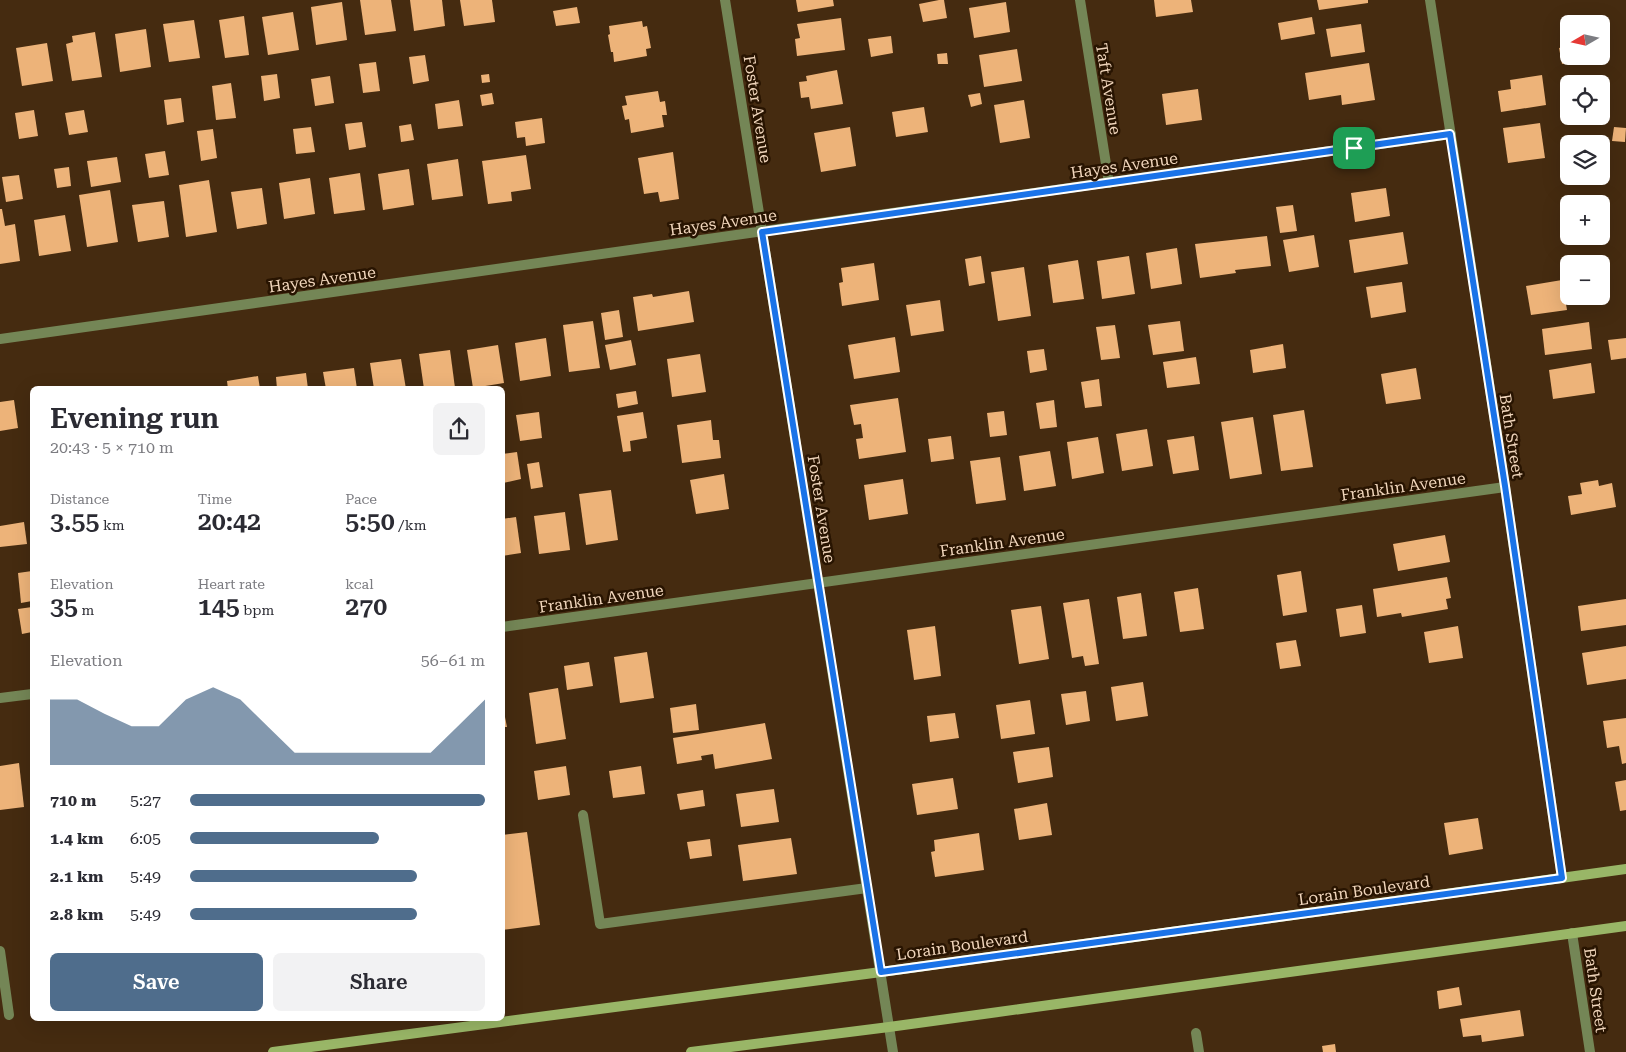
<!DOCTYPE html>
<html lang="en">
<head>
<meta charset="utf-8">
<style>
  :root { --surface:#fff; --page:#f2f2f3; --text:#2b2b33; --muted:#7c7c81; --accent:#4f6d8c }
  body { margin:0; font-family:"Roboto Serif",serif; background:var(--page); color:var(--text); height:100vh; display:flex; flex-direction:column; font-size:19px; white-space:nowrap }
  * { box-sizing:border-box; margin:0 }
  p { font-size:16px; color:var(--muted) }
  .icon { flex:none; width:28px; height:28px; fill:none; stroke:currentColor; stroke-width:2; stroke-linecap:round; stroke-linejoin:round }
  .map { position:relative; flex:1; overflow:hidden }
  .panel { position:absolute; left:30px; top:386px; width:475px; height:635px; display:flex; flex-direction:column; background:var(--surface); border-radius:8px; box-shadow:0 5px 20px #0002 }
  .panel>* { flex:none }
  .needle { width:32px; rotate:261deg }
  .fabs { position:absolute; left:1560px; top:15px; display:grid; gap:10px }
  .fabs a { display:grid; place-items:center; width:50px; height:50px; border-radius:8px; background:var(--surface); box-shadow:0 5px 20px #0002; font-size:25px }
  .pin { position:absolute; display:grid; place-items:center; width:42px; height:42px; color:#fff; margin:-21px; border-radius:10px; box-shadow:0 2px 8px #0006 }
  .round { display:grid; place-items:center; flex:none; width:52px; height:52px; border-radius:8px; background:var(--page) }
  .headline { display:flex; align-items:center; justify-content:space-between; height:85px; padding:0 20px }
  h1 { font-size:28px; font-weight:600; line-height:38px }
  .stats { display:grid; grid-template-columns:repeat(3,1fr); gap:8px; height:85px; padding:5px 20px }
  .stats div { display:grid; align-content:center }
  .stats b { font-size:25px; font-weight:600 }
  .stats small { font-size:14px; font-weight:400 }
  .stats p { font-size:14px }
  .chart { height:140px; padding:10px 20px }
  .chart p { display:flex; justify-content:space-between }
  .chart svg { width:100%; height:90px; margin-top:5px; fill:var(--accent); opacity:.7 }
  .action { display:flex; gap:10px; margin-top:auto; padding:10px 20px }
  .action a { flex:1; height:58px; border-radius:8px; background:var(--accent); color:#fff; font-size:20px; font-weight:600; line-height:58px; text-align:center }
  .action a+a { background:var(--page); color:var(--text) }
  ul { padding:0 20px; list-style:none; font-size:16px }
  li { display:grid; grid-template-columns:80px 60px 1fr; align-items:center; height:38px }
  li i { height:12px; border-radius:6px; background:var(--accent) }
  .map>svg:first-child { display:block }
</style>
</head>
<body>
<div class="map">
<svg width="1626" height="1052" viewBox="0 0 1626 1052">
  <rect width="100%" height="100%" fill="#452b10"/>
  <g fill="#edb379">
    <path d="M 360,0 L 391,0 L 396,31 L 365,35 Z"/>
    <path d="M 410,0 L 442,0 L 445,26 L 414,31 Z"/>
    <path d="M 460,0 L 492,0 L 495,22 L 464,26 Z"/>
    <path d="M 796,0 L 833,0 L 834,6 L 798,12 Z"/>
    <path d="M 939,0 L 944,0 L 947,18 L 923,22 L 919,4 Z"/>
    <path d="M 1154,0 L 1191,0 L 1193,12 L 1156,17 Z"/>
    <path d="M 1317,0 L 1368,0 L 1368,3 L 1319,10 Z"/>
    <path d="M 342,2 L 347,40 L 316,45 L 311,7 Z"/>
    <path d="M 1006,2 L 1010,32 L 974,38 L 969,8 Z"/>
    <path d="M 577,7 L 580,23 L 556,26 L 553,11 Z"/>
    <path d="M 293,12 L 299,50 L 268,55 L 262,17 Z"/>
    <path d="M 244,16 L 249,55 L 225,58 L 219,20 Z"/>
    <path d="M 1312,17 L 1315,34 L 1281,40 L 1278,23 Z"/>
    <path d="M 841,18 L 845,50 L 797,56 L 795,39 L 800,38 L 797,24 Z"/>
    <path d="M 194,20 L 200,58 L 169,62 L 163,24 Z"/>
    <path d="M 642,21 L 643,27 L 647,26 L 651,48 L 646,49 L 647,56 L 614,62 L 613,52 L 611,52 L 608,35 L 610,34 L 609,26 Z"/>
    <path d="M 1361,24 L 1365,52 L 1331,57 L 1326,29 Z"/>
    <path d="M 146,29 L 151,67 L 120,72 L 115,34 Z"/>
    <path d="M 95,32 L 102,77 L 72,81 L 66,44 L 73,42 L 72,36 Z"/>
    <path d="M 891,36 L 893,53 L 871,57 L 868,39 Z"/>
    <path d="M 47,43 L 53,81 L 22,86 L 16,48 Z"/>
    <path d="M 1569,46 L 1569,56 L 1579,56 L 1580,61 L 1562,64 L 1559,48 Z"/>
    <path d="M 1017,49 L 1022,81 L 984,87 L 979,55 Z"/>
    <path d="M 947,53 L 948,64 L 938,64 L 937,54 Z"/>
    <path d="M 425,55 L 429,81 L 413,84 L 409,57 Z"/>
    <path d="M 376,62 L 380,91 L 363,93 L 359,64 Z"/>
    <path d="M 1369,63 L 1375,100 L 1342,105 L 1341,95 L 1309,100 L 1305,73 Z"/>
    <path d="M 837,70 L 843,104 L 811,109 L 809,97 L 801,98 L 799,82 L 807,81 L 806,76 Z"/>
    <path d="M 277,74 L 280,98 L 264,101 L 261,76 Z"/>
    <path d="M 489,74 L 490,82 L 482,83 L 481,75 Z"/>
    <path d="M 1542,75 L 1546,105 L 1501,112 L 1498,91 L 1511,89 L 1510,80 Z"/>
    <path d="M 330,76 L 334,103 L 315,106 L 311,79 Z"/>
    <path d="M 231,83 L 236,118 L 216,120 L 212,86 Z"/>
    <path d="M 1198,89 L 1202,120 L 1166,125 L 1162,94 Z"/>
    <path d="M 658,91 L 660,102 L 665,101 L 667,115 L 662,115 L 664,127 L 631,133 L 629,119 L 625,120 L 622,106 L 627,105 L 625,96 Z"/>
    <path d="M 492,93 L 494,104 L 482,106 L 480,95 Z"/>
    <path d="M 980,93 L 982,104 L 971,107 L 968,95 Z"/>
    <path d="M 181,98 L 184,122 L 167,125 L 164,100 Z"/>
    <path d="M 459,100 L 463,126 L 438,129 L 435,104 Z"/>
    <path d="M 1024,100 L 1030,138 L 1000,143 L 994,105 Z"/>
    <path d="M 924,107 L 928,132 L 896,137 L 892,112 Z"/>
    <path d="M 34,110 L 38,136 L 19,139 L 15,113 Z"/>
    <path d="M 84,110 L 88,132 L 69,135 L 65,113 Z"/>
    <path d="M 542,118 L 545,143 L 526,146 L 525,137 L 517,138 L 515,122 Z"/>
    <path d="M 362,122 L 366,147 L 349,150 L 345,124 Z"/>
    <path d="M 1540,123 L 1545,158 L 1508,163 L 1503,128 Z"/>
    <path d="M 411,124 L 414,140 L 401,142 L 399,126 Z"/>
    <path d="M 311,127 L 315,152 L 296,154 L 293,129 Z"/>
    <path d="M 850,127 L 856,166 L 821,172 L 814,133 Z"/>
    <path d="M 1614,127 L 1626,128 L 1625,142 L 1612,141 Z"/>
    <path d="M 213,129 L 217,158 L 201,161 L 197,131 Z"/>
    <path d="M 165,151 L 169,175 L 149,178 L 145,154 Z"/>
    <path d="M 673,152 L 679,199 L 660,202 L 658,192 L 644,194 L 638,158 Z"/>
    <path d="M 526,155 L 531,189 L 511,192 L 512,201 L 488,204 L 482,161 Z"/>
    <path d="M 117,157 L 121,182 L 91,187 L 87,161 Z"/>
    <path d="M 458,159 L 463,196 L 432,200 L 427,164 Z"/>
    <path d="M 69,167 L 71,186 L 57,188 L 54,169 Z"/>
    <path d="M 409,169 L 414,205 L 383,210 L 378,174 Z"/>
    <path d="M 360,173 L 365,210 L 334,214 L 329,178 Z"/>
    <path d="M 19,175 L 23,199 L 6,202 L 2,177 Z"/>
    <path d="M 310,178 L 315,214 L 284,219 L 279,183 Z"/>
    <path d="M 209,180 L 217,232 L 186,237 L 179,185 Z"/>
    <path d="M 262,188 L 267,224 L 237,229 L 231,192 Z"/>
    <path d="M 1386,188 L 1390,216 L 1355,222 L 1351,193 Z"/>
    <path d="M 110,190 L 118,242 L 87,247 L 79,195 Z"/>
    <path d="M 164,201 L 169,237 L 138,242 L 132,205 Z"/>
    <path d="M 1293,205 L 1297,231 L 1280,233 L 1276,207 Z"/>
    <path d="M 0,209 L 2,209 L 5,226 L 15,224 L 20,261 L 0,264 Z"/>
    <path d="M 65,215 L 71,251 L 39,256 L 34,220 Z"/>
    <path d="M 1403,232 L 1408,264 L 1354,273 L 1349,240 Z"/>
    <path d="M 1314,235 L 1319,267 L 1289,272 L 1283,240 Z"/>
    <path d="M 1267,236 L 1271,266 L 1235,270 L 1236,273 L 1200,278 L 1195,244 Z"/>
    <path d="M 1177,248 L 1182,284 L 1151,289 L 1146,253 Z"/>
    <path d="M 981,256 L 985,283 L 969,286 L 965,259 Z"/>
    <path d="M 1129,256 L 1135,294 L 1102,299 L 1097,261 Z"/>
    <path d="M 1078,260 L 1084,299 L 1053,303 L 1048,265 Z"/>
    <path d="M 874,263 L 879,300 L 842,306 L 839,283 L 843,282 L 841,268 Z"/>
    <path d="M 1024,267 L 1031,316 L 998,321 L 991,272 Z"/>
    <path d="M 1562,280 L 1567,310 L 1531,315 L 1526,286 Z"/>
    <path d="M 1402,282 L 1406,312 L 1371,318 L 1366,287 Z"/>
    <path d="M 689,291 L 694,322 L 638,331 L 633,297 L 652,294 L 653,297 Z"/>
    <path d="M 940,300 L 944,331 L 911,336 L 906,305 Z"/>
    <path d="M 619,310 L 623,337 L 605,340 L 601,313 Z"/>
    <path d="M 593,321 L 600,368 L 569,372 L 563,325 Z"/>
    <path d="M 1180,321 L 1184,351 L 1153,355 L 1148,325 Z"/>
    <path d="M 1589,322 L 1592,349 L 1545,355 L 1542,329 Z"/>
    <path d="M 1115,325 L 1120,358 L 1101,360 L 1096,327 Z"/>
    <path d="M 895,337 L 900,372 L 854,379 L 848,345 Z"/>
    <path d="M 546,338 L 551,376 L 520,381 L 515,343 Z"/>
    <path d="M 1626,338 L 1626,358 L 1611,360 L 1608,340 Z"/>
    <path d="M 631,340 L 636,365 L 610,370 L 605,345 Z"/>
    <path d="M 1283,344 L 1286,368 L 1253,373 L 1250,350 Z"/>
    <path d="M 498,345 L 504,383 L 473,388 L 467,350 Z"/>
    <path d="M 1044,349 L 1047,370 L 1030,373 L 1027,351 Z"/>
    <path d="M 450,350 L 455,388 L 424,389 L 419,354 Z"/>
    <path d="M 700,354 L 706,392 L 672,397 L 667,359 Z"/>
    <path d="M 1196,357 L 1200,384 L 1167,388 L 1163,362 Z"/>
    <path d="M 401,359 L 406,389 L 374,389 L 370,363 Z"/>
    <path d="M 1591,363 L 1595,393 L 1553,399 L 1549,370 Z"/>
    <path d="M 354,368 L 357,389 L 326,389 L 323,372 Z"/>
    <path d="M 1416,368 L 1421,399 L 1386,404 L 1381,374 Z"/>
    <path d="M 306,373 L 308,389 L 277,389 L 276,377 Z"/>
    <path d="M 258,376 L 260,389 L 228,389 L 227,381 Z"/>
    <path d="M 1099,379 L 1102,406 L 1085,408 L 1081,382 Z"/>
    <path d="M 636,391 L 638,404 L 618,408 L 616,394 Z"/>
    <path d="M 898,398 L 906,452 L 859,459 L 856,439 L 863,438 L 861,424 L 854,425 L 850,405 Z"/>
    <path d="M 14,400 L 18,428 L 0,431 L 0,402 Z"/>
    <path d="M 1054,400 L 1057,427 L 1040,429 L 1036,403 Z"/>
    <path d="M 1304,410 L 1313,467 L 1281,471 L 1273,415 Z"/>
    <path d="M 1004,411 L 1007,435 L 990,437 L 987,413 Z"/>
    <path d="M 539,412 L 542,438 L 520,441 L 516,415 Z"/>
    <path d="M 643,412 L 647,438 L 630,441 L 631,451 L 623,452 L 617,416 Z"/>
    <path d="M 1253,417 L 1262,474 L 1230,479 L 1221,422 Z"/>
    <path d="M 711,420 L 713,440 L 719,440 L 721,458 L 682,463 L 677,425 Z"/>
    <path d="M 1147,429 L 1153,466 L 1122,471 L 1116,434 Z"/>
    <path d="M 951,436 L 954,459 L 931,462 L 928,439 Z"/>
    <path d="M 1194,436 L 1199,470 L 1173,474 L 1167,440 Z"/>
    <path d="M 1098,437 L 1104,473 L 1072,479 L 1067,442 Z"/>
    <path d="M 1050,451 L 1056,486 L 1024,491 L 1019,456 Z"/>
    <path d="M 517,452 L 521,479 L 503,483 L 502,454 Z"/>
    <path d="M 1000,457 L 1006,500 L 976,504 L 970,461 Z"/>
    <path d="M 539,462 L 543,487 L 531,489 L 527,464 Z"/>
    <path d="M 724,474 L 729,509 L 696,514 L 690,480 Z"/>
    <path d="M 903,479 L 908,514 L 869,520 L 864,485 Z"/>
    <path d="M 1598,480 L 1599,486 L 1612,483 L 1616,507 L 1571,515 L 1568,496 L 1582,494 L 1580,483 Z"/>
    <path d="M 611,490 L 618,540 L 586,545 L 579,494 Z"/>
    <path d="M 565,512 L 570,550 L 539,554 L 534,516 Z"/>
    <path d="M 516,517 L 521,553 L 502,556 L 502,519 Z"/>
    <path d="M 24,522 L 27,544 L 0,547 L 0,526 Z"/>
    <path d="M 1445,535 L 1450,562 L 1398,571 L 1393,544 Z"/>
    <path d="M 32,571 L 32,601 L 21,603 L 18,573 Z"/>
    <path d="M 1301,571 L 1307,612 L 1283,616 L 1277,575 Z"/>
    <path d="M 1447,577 L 1451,598 L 1446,599 L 1448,609 L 1402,617 L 1401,613 L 1377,617 L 1373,589 Z"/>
    <path d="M 1198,588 L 1204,629 L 1180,632 L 1174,592 Z"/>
    <path d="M 1141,593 L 1147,636 L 1123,639 L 1117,597 Z"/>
    <path d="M 1089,599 L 1099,664 L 1085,666 L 1083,656 L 1072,658 L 1063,603 Z"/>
    <path d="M 1626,599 L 1626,625 L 1581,631 L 1578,606 Z"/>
    <path d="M 1362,605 L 1366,633 L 1340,637 L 1336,609 Z"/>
    <path d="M 1041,606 L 1049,659 L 1019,664 L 1011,610 Z"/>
    <path d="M 32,607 L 32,632 L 22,634 L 18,609 Z"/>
    <path d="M 935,626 L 941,676 L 914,680 L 907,630 Z"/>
    <path d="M 1458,626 L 1463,658 L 1429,663 L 1424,632 Z"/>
    <path d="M 1296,640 L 1301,666 L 1280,669 L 1276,643 Z"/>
    <path d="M 1626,646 L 1626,679 L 1587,685 L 1582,653 Z"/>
    <path d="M 647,652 L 654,698 L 620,703 L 614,657 Z"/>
    <path d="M 589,662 L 593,686 L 567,690 L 564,666 Z"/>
    <path d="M 1143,682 L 1148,716 L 1116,721 L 1111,687 Z"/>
    <path d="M 558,688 L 566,739 L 536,744 L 529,693 Z"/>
    <path d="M 1086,691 L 1090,721 L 1066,725 L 1061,694 Z"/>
    <path d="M 1030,700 L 1035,734 L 1001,739 L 996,705 Z"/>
    <path d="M 502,702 L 507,727 L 502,727 Z"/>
    <path d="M 696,704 L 699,730 L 673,733 L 670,708 Z"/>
    <path d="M 955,713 L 959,738 L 930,742 L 927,716 Z"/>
    <path d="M 1626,718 L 1626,763 L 1622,764 L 1619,746 L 1607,748 L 1603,721 Z"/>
    <path d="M 765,723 L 772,759 L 715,769 L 713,754 L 701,756 L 702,760 L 677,764 L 673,738 Z"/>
    <path d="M 1049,747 L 1053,777 L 1018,783 L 1013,752 Z"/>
    <path d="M 19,763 L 24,807 L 0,810 L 0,766 Z"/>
    <path d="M 566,766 L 570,795 L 538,800 L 534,771 Z"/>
    <path d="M 641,766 L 645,794 L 613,798 L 609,771 Z"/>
    <path d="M 953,778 L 958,809 L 917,815 L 912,784 Z"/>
    <path d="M 1626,780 L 1626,810 L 1620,811 L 1615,782 Z"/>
    <path d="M 774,789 L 779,822 L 741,827 L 736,794 Z"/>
    <path d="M 703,790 L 705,806 L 680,810 L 677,794 Z"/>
    <path d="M 1047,803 L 1052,835 L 1019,840 L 1014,809 Z"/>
    <path d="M 1478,818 L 1483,849 L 1449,855 L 1444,823 Z"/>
    <path d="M 527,832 L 540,925 L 502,930 L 502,835 Z"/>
    <path d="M 979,833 L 984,870 L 935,877 L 931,852 L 935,851 L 934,840 Z"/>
    <path d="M 791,838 L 797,874 L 743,881 L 738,845 Z"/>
    <path d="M 710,839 L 712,856 L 690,859 L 687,842 Z"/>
    <path d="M 1459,987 L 1462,1005 L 1439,1009 L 1437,991 Z"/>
    <path d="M 1520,1010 L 1524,1036 L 1482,1042 L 1481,1035 L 1463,1037 L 1460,1019 Z"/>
    <path d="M 1335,1044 L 1336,1052 L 1323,1052 L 1322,1046 Z"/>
  </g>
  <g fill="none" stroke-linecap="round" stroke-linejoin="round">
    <g stroke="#748656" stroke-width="10">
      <path d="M 583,815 L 600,924 L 867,888"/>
      <path d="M 0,951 L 9,1015"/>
    </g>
    <g stroke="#748656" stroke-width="10">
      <path d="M 1080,0 L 1109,183"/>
      <path d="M 1430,0 L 1505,487 L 1562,878"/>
      <path d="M 0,339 L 1451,134"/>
      <path d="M 502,627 L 1505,487"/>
      <path d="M 0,698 L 32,694"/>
      <path d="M 1572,933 L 1590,1052"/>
      <path d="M 1196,1033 L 1199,1052"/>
    </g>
    <path stroke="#748656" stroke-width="10" d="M 725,0 L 893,1052"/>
    <g stroke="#99b667" stroke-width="10">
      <path d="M 273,1052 L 881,972 L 1626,869"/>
      <path d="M 691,1052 L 889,1027 L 1626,926"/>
    </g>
  </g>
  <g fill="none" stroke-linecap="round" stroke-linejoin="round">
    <defs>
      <path id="route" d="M 1450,134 L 1505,486 L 1562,878 L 881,972 L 762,232 Z"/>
    </defs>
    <use href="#route" stroke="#fff" stroke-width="10"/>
    <use href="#route" stroke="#1a73e8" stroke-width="6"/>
  </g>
  <g text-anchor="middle" stroke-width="5" stroke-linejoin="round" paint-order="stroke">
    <g font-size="16" fill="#f0d5bb" stroke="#281401">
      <text transform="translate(1109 89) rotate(81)" y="6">Taft Avenue</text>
      <text transform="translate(758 109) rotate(81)" y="6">Foster Avenue</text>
      <text transform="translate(1124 165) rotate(-8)" y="6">Hayes Avenue</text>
      <text transform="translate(723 222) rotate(-8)" y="6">Hayes Avenue</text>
      <text transform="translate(322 279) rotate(-8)" y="6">Hayes Avenue</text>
      <text transform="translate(1512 436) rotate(81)" y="6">Bath Street</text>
      <text transform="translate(1403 486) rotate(-8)" y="6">Franklin Avenue</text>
      <text transform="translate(822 509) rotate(81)" y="6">Foster Avenue</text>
      <text transform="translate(1002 542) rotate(-8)" y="6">Franklin Avenue</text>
      <text transform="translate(601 598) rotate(-8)" y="6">Franklin Avenue</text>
      <text transform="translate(1364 890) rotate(-8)" y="6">Lorain Boulevard</text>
      <text transform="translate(962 945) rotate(-8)" y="6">Lorain Boulevard</text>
      <text transform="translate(1596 990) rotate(82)" y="6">Bath Street</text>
    </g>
  </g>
</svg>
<div class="fabs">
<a><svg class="needle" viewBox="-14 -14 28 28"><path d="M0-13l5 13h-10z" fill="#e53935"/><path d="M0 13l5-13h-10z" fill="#7c7c81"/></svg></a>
<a><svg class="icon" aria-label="locate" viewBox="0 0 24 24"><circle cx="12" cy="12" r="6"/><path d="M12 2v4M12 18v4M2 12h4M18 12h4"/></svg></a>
<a><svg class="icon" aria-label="layers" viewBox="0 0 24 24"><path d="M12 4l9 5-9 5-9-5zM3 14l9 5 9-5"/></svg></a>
<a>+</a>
<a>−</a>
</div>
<div class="pin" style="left:1354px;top:148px;background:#1e9e55"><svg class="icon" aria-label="arrive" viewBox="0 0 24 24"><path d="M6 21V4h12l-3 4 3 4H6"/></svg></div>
<section class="panel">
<div class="headline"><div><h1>Evening run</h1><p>20:43 · 5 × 710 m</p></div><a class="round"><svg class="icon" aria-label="share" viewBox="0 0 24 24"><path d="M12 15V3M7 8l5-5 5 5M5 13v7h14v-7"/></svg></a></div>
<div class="stats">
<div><p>Distance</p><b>3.55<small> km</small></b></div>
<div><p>Time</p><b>20:42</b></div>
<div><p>Pace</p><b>5:50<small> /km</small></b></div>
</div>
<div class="stats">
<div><p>Elevation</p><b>35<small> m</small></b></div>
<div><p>Heart rate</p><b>145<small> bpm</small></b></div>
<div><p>kcal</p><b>270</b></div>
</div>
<div class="chart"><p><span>Elevation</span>56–61 m</p>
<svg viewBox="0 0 160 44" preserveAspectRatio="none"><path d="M0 44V12L10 12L20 19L30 25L40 25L50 12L60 6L70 12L80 25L90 38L100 38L110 38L120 38L130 38L140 38L150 25L160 12V44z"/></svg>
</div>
<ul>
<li><b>710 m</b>5:27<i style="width:100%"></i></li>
<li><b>1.4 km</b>6:05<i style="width:64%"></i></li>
<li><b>2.1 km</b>5:49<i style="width:77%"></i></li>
<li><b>2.8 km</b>5:49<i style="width:77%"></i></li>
</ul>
<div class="action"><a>Save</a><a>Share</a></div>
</section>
</div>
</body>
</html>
